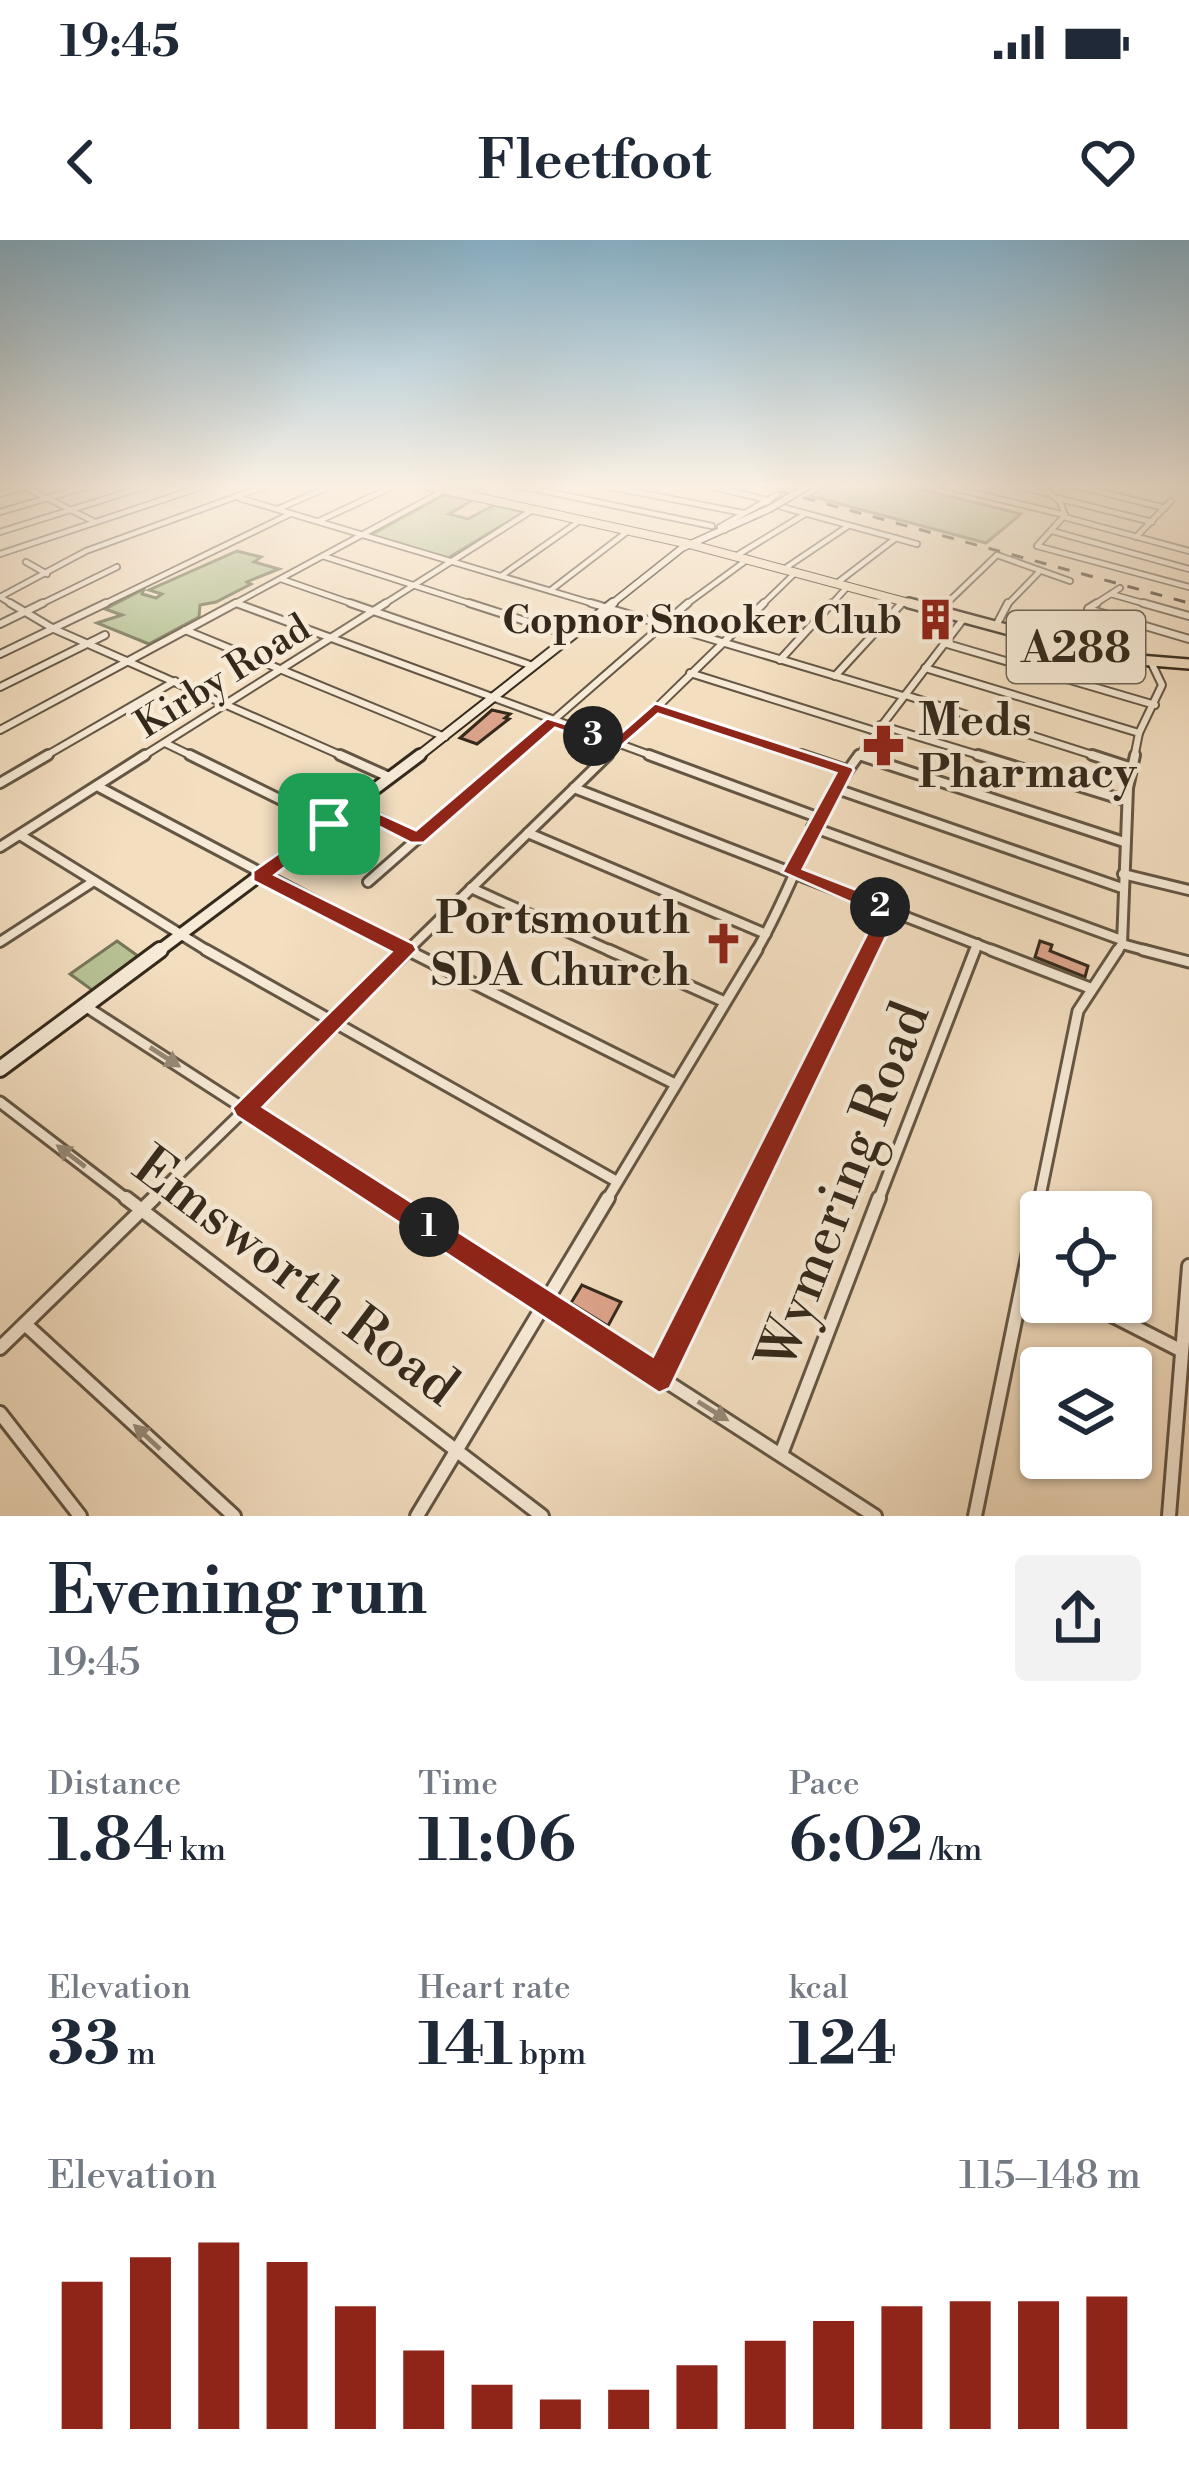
<!DOCTYPE html>
<html lang="en">
<head>
<meta charset="utf-8">
<style>
  :root { --surface:#fff; --page:#f2f2f3; --text:#1f2937; --muted:#747a83; --accent:#8f2418 }
  body { margin:0; font-family:"Libre Bodoni",serif; background:var(--page); color:var(--text); height:100vh; display:flex; flex-direction:column; font-size:45px; white-space:nowrap }
  * { box-sizing:border-box; margin:0 }
  p { font-size:39px; color:var(--muted) }
  .icon { flex:none; width:66px; height:66px; fill:none; stroke:currentColor; stroke-width:2; stroke-linecap:round; stroke-linejoin:round }
  .map { position:relative; height:1276px; overflow:hidden }
  .panel { display:flex; flex-direction:column; background:var(--surface); flex:1 }
  .panel>* { flex:none }
  .fabs { position:absolute; left:1020px; top:951px; display:grid; gap:24px }
  .fabs a { display:grid; place-items:center; width:132px; height:132px; border-radius:12px; background:var(--surface); box-shadow:0 3px 9px #0004; font-size:60px }
  .pin { position:absolute; display:grid; place-items:center; width:102px; height:102px; color:#fff; margin:-51px; border-radius:24px; box-shadow:0 6px 18px #0006 }
  .km { position:absolute; width:60px; height:60px; margin:-30px; border-radius:50%; background:#222; color:#fff; font-size:33px; line-height:60px; text-align:center }
  .round { display:grid; place-items:center; flex:none; width:126px; height:126px; border-radius:12px; background:var(--page) }
  .headline { display:flex; align-items:center; justify-content:space-between; height:204px; padding:0 48px }
  h1 { font-size:66px; font-weight:700; line-height:90px }
  .figures { display:grid; grid-template-columns:repeat(3,1fr); gap:18px; height:204px; padding:12px 48px }
  .figures div { display:grid; align-content:center }
  .figures b { font-size:60px; font-weight:700 }
  .figures small { font-size:33px; font-weight:400 }
  .figures p { font-size:33px }
  .chart { height:336px; padding:24px 48px }
  .chart p { display:flex; justify-content:space-between }
  .chart svg { width:100%; height:216px; margin-top:12px; stroke:var(--accent); stroke-width:6 }
  .status { display:flex; justify-content:space-between; align-items:center; height:84px; padding:0 60px; background:var(--surface); direction:ltr }
  .status svg { height:33px; fill:currentColor }
  header { display:flex; justify-content:space-between; align-items:center; height:156px; padding:0 48px; background:var(--surface); font-size:54px; font-weight:700 }
  .map>svg:first-child { display:block }
</style>
</head>
<body>
<div class="status"><b>19:45</b><svg viewBox="0 0 49 12"><path d="M0 12V9h3v3zM5 12V6h3v6zM10 12V3h3v9zM15 12V0h3v12zM26 1h20v11H26zM47 4h2v5h-2z"/></svg></div>
<header><svg class="icon" aria-label="back" viewBox="0 0 24 24"><path d="M15 5l-7 7 7 7"/></svg>Fleetfoot<svg class="icon" aria-label="heart" viewBox="0 0 24 24"><path d="M12 20l-8-8c-3-5 5-10 8-4 3-6 11-1 8 4z"/></svg></header>
<div class="map">
<svg width="1189" height="1276" viewBox="0 0 1189 1276">
  <rect width="100%" height="100%" fill="#f3dec0"/>
  <filter id="stains"><feTurbulence type="fractalNoise" baseFrequency=".00167" numOctaves="4"/><feColorMatrix values="0 0 0 0 .2 0 0 0 0 .09 0 0 0 0 .02 0 0 0 .5 -.17"/></filter>
  <radialGradient id="worn" r=".72"><stop offset=".6" stop-color="#630" stop-opacity="0"/><stop offset="1" stop-color="#630" stop-opacity=".3"/></radialGradient>
  <g fill="#b7c295" stroke="#767658" stroke-width="3">
    <path d="M 827,245 L 904,245 L 1021,274 L 986,303 L 810,256 Z"/>
    <path d="M 444,255 L 473,260 L 449,274 L 468,279 L 494,265 L 524,272 L 448,318 L 369,296 Z"/>
    <path d="M 237,311 L 261,317 L 254,322 L 279,329 L 251,340 L 247,342 L 251,344 L 216,362 L 200,365 L 199,377 L 149,404 L 97,383 L 122,375 L 105,369 L 144,349 L 142,354 L 156,358 L 162,354 L 149,350 Z"/>
    <path d="M 117,701 L 138,716 L 92,750 L 70,734 Z"/>
  </g>
  <g fill="#dca48b" stroke="#34291b" stroke-width="3">
    <path d="M 492,470 L 510,474 L 505,478 L 509,479 L 477,504 L 460,498 Z"/>
    <path d="M 1040,701 L 1052,705 L 1050,711 L 1088,726 L 1085,737 L 1035,717 Z"/>
    <path d="M 582,1045 L 621,1062 L 608,1086 L 571,1063 Z"/>
  </g>
  <g fill="none" stroke-linecap="round" stroke-linejoin="round">
    <defs>
      <g id="street-far4">
        <path d="M 21,245 L 95,282"/>
        <path d="M 516,245 L 712,286"/>
        <path d="M 601,245 L 743,273"/>
        <path d="M 706,245 L 767,260"/>
        <path d="M 941,245 L 1065,275"/>
        <path d="M 1012,245 L 1046,253"/>
        <path d="M 1040,245 L 1060,262 L 1065,275 L 1037,306 L 1189,347"/>
        <path d="M 1073,245 L 1165,268"/>
        <path d="M 462,253 L 482,245"/>
        <path d="M 0,254 L 33,245"/>
        <path d="M 239,258 L 601,366"/>
        <path d="M 1057,258 L 1152,282"/>
        <path d="M 764,262 L 917,304"/>
        <path d="M 278,269 L 333,245"/>
        <path d="M 0,272 L 92,245"/>
        <path d="M 1064,277 L 1189,311"/>
        <path d="M 319,281 L 396,245"/>
        <path d="M 725,290 L 720,287 L 777,255"/>
        <path d="M 1052,291 L 1189,329"/>
        <path d="M 0,292 L 150,245"/>
        <path d="M 1136,297 L 1171,261"/>
        <path d="M 0,314 L 207,245"/>
        <path d="M 323,316 L 478,366"/>
        <path d="M 736,316 L 805,274"/>
        <path d="M 26,322 L 47,334"/>
        <path d="M 784,329 L 848,286"/>
        <path d="M 501,336 L 581,280"/>
        <path d="M 281,339 L 359,366"/>
        <path d="M 837,343 L 896,298"/>
        <path d="M 551,350 L 628,291"/>
        <path d="M 1111,354 L 1153,366"/>
        <path d="M 236,363 L 244,366"/>
        <path d="M 15,366 L 0,357 L 86,311 L 268,245"/>
        <path d="M 37,366 L 117,327"/>
        <path d="M 100,366 L 290,274"/>
        <path d="M 230,366 L 445,250"/>
        <path d="M 381,366 L 534,269"/>
        <path d="M 684,366 L 748,319"/>
        <path d="M 761,366 L 796,332"/>
        <path d="M 830,366 L 848,346"/>
        <path d="M 899,366 L 904,361"/>
        <path d="M 944,366 L 997,315 L 1070,341"/>
        <path d="M 1006,366 L 1039,332"/>
        <path d="M 1092,366 L 1120,348"/>
      </g>
      <g id="street-far3">
        <path d="M 10,363 L 54,389 L 347,518"/>
        <path d="M 236,363 L 658,518"/>
        <path d="M 350,363 L 533,426"/>
        <path d="M 469,363 L 572,396"/>
        <path d="M 591,363 L 903,456"/>
        <path d="M 1143,363 L 1189,376"/>
        <path d="M 1089,368 L 1097,363"/>
        <path d="M 1088,369 L 1189,399"/>
        <path d="M 940,370 L 947,363"/>
        <path d="M 0,384 L 43,363"/>
        <path d="M 997,384 L 1008,363"/>
        <path d="M 185,390 L 445,497"/>
        <path d="M 1025,391 L 1032,378 L 1119,404 L 1114,418"/>
        <path d="M 944,403 L 1155,465"/>
        <path d="M 0,414 L 106,363"/>
        <path d="M 780,420 L 832,363"/>
        <path d="M 925,428 L 1139,493"/>
        <path d="M 690,433 L 875,491"/>
        <path d="M 835,436 L 902,363"/>
        <path d="M 0,447 L 105,395"/>
        <path d="M 905,455 L 1102,518"/>
        <path d="M 655,468 L 810,518"/>
        <path d="M 880,485 L 988,518"/>
        <path d="M 0,490 L 236,363"/>
        <path d="M 165,503 L 196,518"/>
        <path d="M 858,515 L 868,518"/>
        <path d="M 42,518 L 175,441"/>
        <path d="M 140,518 L 386,363"/>
        <path d="M 510,518 L 688,363"/>
        <path d="M 605,518 L 764,363"/>
        <path d="M 857,518 L 964,378"/>
        <path d="M 1134,518 L 1139,493 L 1162,445 L 1152,424"/>
      </g>
      <g id="street-far2">
        <path d="M 190,515 L 328,583"/>
        <path d="M 340,515 L 389,537"/>
        <path d="M 649,515 L 817,577"/>
        <path d="M 801,515 L 846,530"/>
        <path d="M 859,515 L 1124,602"/>
        <path d="M 978,515 L 1127,561"/>
        <path d="M 1092,515 L 1132,528"/>
        <path d="M 0,543 L 48,515"/>
        <path d="M 97,546 L 413,713"/>
        <path d="M 574,548 L 999,713"/>
        <path d="M 834,548 L 1122,648"/>
        <path d="M 353,566 L 418,599"/>
        <path d="M 812,587 L 1119,699"/>
        <path d="M 528,593 L 766,694"/>
        <path d="M 20,595 L 211,713"/>
        <path d="M 0,607 L 145,515"/>
        <path d="M 1123,634 L 1189,650"/>
        <path d="M 368,642 L 513,515"/>
        <path d="M 471,648 L 615,713"/>
        <path d="M 0,702 L 94,641"/>
        <path d="M 1122,704 L 1155,713"/>
        <path d="M 405,713 L 608,515"/>
        <path d="M 755,713 C 795,646 809,581 859,515"/>
        <path d="M 868,713 L 889,670"/>
        <path d="M 974,713 L 977,704"/>
        <path d="M 1116,713 L 1122,704 L 1128,548 L 1135,515"/>
      </g>
      <g id="street-far1">
        <path d="M 206,710 L 616,941"/>
        <path d="M 407,710 L 675,844"/>
        <path d="M 609,710 L 725,762"/>
        <path d="M 991,710 L 1090,748"/>
        <path d="M 1143,710 L 1189,722"/>
        <path d="M 85,766 L 387,961"/>
        <path d="M 0,862 L 129,961"/>
        <path d="M 151,961 L 409,710"/>
        <path d="M 606,961 L 757,710"/>
        <path d="M 746,961 L 869,710"/>
        <path d="M 878,961 L 975,710"/>
        <path d="M 1039,961 L 1078,771 L 1118,710"/>
      </g>
      <g id="street">
        <path d="M 126,958 L 542,1276"/>
        <path d="M 382,958 L 875,1276"/>
        <path d="M 1027,1032 L 1041,1039"/>
        <path d="M 1086,1062 L 1182,1111"/>
        <path d="M 25,1084 L 234,1276"/>
        <path d="M 0,1108 L 154,958"/>
        <path d="M 659,1137 L 747,958"/>
        <path d="M 0,1173 L 80,1276"/>
        <path d="M 781,1214 L 879,958"/>
        <path d="M 417,1276 L 608,958"/>
        <path d="M 975,1276 L 1040,958"/>
        <path d="M 1169,1276 L 1189,1026"/>
      </g>
      <path id="secondary-far3" d="M 609,366 L 682,308 L 769,269"/>
      <path id="secondary-far2" d="M 416,518 L 613,363"/>
      <path id="secondary-far1" d="M 156,713 L 420,515"/>
      <path id="secondary" d="M 0,829 L 160,710"/>
      <path id="primary-far1" d="M 422,245 L 689,304 L 920,366"/>
      <path id="primary" d="M 909,363 L 1114,418 L 1189,424"/>
    </defs>
    <use href="#street-far4" stroke="#645644" stroke-width="8"/>
    <use href="#street-far3" stroke="#645644" stroke-width="10"/>
    <use href="#street-far2" stroke="#645644" stroke-width="14"/>
    <use href="#street-far1" stroke="#645644" stroke-width="15"/>
    <use href="#street" stroke="#645644" stroke-width="18"/>
    <use href="#secondary-far3" stroke="#34291b" stroke-width="9"/>
    <use href="#secondary-far2" stroke="#34291b" stroke-width="12"/>
    <use href="#secondary-far1" stroke="#34291b" stroke-width="16"/>
    <use href="#secondary" stroke="#34291b" stroke-width="20"/>
    <use href="#primary-far1" stroke="#34291b" stroke-width="10"/>
    <use href="#primary" stroke="#34291b" stroke-width="14"/>
    <use href="#street-far4" stroke="#f7ead6" stroke-width="4.5"/>
    <use href="#street-far3" stroke="#f7ead6" stroke-width="6"/>
    <use href="#street-far2" stroke="#f7ead6" stroke-width="8"/>
    <use href="#street-far1" stroke="#f7ead6" stroke-width="9"/>
    <use href="#street" stroke="#f7ead6" stroke-width="12"/>
    <use href="#secondary-far3" stroke="#f7ead6" stroke-width="6"/>
    <use href="#secondary-far2" stroke="#f7ead6" stroke-width="8"/>
    <use href="#secondary-far1" stroke="#f7ead6" stroke-width="10"/>
    <use href="#secondary" stroke="#f7ead6" stroke-width="14"/>
    <use href="#primary-far1" stroke="#f3dec0" stroke-width="8"/>
    <use href="#primary" stroke="#f3dec0" stroke-width="9"/>
    <path stroke="#34291b" stroke-width="3" stroke-dasharray="12 12" stroke-linecap="butt" d="M 757,245 L 1189,363"/>
    <defs>
      <path id="secondary-bridge" d="M 769,269 L 810,245"/>
    </defs>
    <use href="#secondary-bridge" stroke="#34291b" stroke-width="9" stroke-linecap="butt"/>
    <use href="#secondary-bridge" stroke="#f7ead6" stroke-width="6"/>
  </g>
  <defs><path id="oneway-solid" d="M-6-.8H1V-3.2L6.5 0L1 3.2V.8H-6Z" transform="scale(3)"/></defs>
  <g fill="#968a78">
    <use href="#oneway-solid" transform="translate(165 817) rotate(33)"/>
    <use href="#oneway-solid" transform="translate(71 916) rotate(-143)"/>
    <use href="#oneway-solid" transform="translate(713 1171) rotate(32)"/>
    <use href="#oneway-solid" transform="translate(147 1197) rotate(-137)"/>
  </g>
  <linearGradient id="sky" x2="0" y2="1"><stop stop-color="#89b7d2"/><stop offset="0.58" stop-color="#faf0e3"/><stop offset="1" stop-color="#faf0e3" stop-opacity="0"/></linearGradient>
  <rect width="1189" height="424" fill="url(#sky)"/>
  <path fill="#8f2418" stroke="#fff" stroke-width="3" fill-rule="evenodd" d="M 655,463 L 852,527 L 854,530 L 803,629 L 896,665 L 899,670 L 670,1148 L 659,1153 L 236,876 L 232,868 L 391,712 L 253,641 L 253,631 L 352,561 L 416,590 L 547,478 L 614,499 ZM 658,474 L 836,533 L 782,632 L 877,674 L 653,1116 L 263,867 L 417,710 L 414,704 L 275,635 L 354,574 L 411,603 L 424,603 L 555,488 L 617,510 Z"/>
  <defs>
    <symbol id="building-bare" viewBox="-9 -9 18 18"><path d="M-4-6H4V6H1V3H-1V6H-4ZM-2.5-4.3h1.7v1.8h-1.7ZM.8-4.3h1.7v1.8H.8ZM-2.5-1h1.7V.8h-1.7ZM.8-1h1.7V.8H.8Z" fill="#8f2418" stroke="#f7ead6" stroke-width="2.5" paint-order="stroke"/></symbol>
    <symbol id="pharmacy-bare" viewBox="-9 -9 18 18"><path d="M-2-6h4v4h4v4h-4v4h-4v-4h-4v-4h4Z" fill="#8f2418" stroke="#f7ead6" stroke-width="2.5" paint-order="stroke"/></symbol>
    <symbol id="church-bare" viewBox="-9 -9 18 18"><path d="M-1.2-6h2.4v3.5h3.3v2.4h-3.3V6h-2.4V-.1h-3.3v-2.4h3.3Z" fill="#8f2418" stroke="#f7ead6" stroke-width="2.5" paint-order="stroke"/></symbol>
  </defs>
  <g fill-rule="evenodd">
    <use href="#building-bare" x="906" y="350" width="59" height="59"/>
    <use href="#pharmacy-bare" x="854" y="476" width="59" height="59"/>
    <use href="#church-bare" x="694" y="674" width="59" height="59"/>
  </g>
  <g text-anchor="middle" stroke-width="9" stroke-linejoin="round" paint-order="stroke">
    <g font-size="39" font-weight="bold" fill="#34291b" stroke="#f7ead6" text-anchor="end">
      <text x="902" y="393">Copnor Snooker Club</text>
    </g>
    <g font-size="39" fill="#34291b" stroke="#f7ead6">
      <text transform="translate(222 435) rotate(-32)" y="14">Kirby Road</text>
    </g>
    <rect fill="#f7ead6" stroke="#6e6353" stroke-width="3" x="1007" y="371" width="138" height="72" rx="9"/>
    <g font-size="42" font-weight="bold" fill="#34291b">
      <text x="1076" y="422">A288</text>
    </g>
    <g font-size="45" font-weight="bold" fill="#34291b" stroke="#f7ead6" text-anchor="start">
      <text x="918" y="495">Meds<tspan x="918" dy="52">Pharmacy</tspan></text>
      <text x="690" y="693" text-anchor="end">Portsmouth<tspan x="690" dy="52">SDA Church</tspan></text>
    </g>
    <g font-size="54" fill="#34291b" stroke="#f7ead6">
      <text transform="translate(842 945) rotate(-69)" y="19">Wymering Road</text>
      <text transform="translate(297 1035) rotate(37)" y="19">Emsworth Road</text>
    </g>
  </g>
  <rect width="100%" height="100%" filter="url(#stains)"/>
  <rect width="100%" height="100%" fill="url(#worn)"/>
</svg>
<div class="fabs">
<a><svg class="icon" aria-label="locate" viewBox="0 0 24 24"><circle cx="12" cy="12" r="6"/><path d="M12 2v4M12 18v4M2 12h4M18 12h4"/></svg></a>
<a><svg class="icon" aria-label="layers" viewBox="0 0 24 24"><path d="M12 4l9 5-9 5-9-5zM3 14l9 5 9-5"/></svg></a>
</div>
<div class="pin" style="left:329px;top:584px;background:#1e9e55"><svg class="icon" aria-label="arrive" viewBox="0 0 24 24"><path d="M6 21V4h12l-3 4 3 4H6"/></svg></div>
<b class="km" style="left:429px;top:987px">1</b>
<b class="km" style="left:880px;top:667px">2</b>
<b class="km" style="left:593px;top:496px">3</b>
</div>
<section class="panel">
<div class="headline"><div><h1>Evening run</h1><p>19:45</p></div><a class="round"><svg class="icon" aria-label="share" viewBox="0 0 24 24"><path d="M12 15V3M7 8l5-5 5 5M5 13v7h14v-7"/></svg></a></div>
<div class="figures">
<div><p>Distance</p><b>1.84<small> km</small></b></div>
<div><p>Time</p><b>11:06</b></div>
<div><p>Pace</p><b>6:02<small> /km</small></b></div>
</div>
<div class="figures">
<div><p>Elevation</p><b>33<small> m</small></b></div>
<div><p>Heart rate</p><b>141<small> bpm</small></b></div>
<div><p>kcal</p><b>124</b></div>
</div>
<div class="chart"><p><span>Elevation</span>115–148 m</p>
<svg viewBox="0 0 160 44" preserveAspectRatio="none"><path d="M5 44V14M15 44V9M25 44V6M35 44V10M45 44V19M55 44V28M65 44V35M75 44V38M85 44V36M95 44V31M105 44V26M115 44V22M125 44V19M135 44V18M145 44V18M155 44V17"/></svg>
</div>
</section>
</body>
</html>
